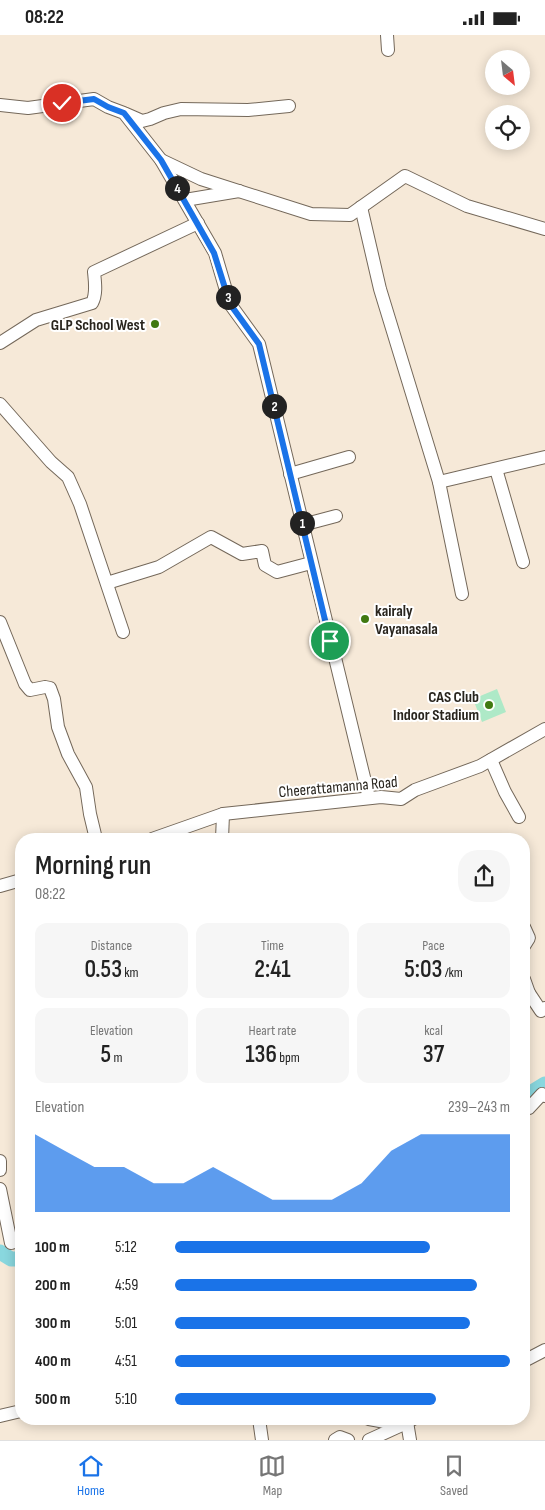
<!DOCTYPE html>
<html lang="en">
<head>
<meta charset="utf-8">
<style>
  :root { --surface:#fff; --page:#f6f6f6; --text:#222; --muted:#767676; --line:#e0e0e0; --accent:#1a73e8 }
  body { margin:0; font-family:"Sofia Sans Condensed",sans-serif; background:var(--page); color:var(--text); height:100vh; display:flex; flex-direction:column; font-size:19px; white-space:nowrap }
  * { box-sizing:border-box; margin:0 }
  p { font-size:16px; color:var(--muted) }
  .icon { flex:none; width:28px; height:28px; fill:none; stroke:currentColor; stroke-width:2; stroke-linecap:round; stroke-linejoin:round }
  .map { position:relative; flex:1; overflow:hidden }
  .sheet { position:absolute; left:15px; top:798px; width:515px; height:592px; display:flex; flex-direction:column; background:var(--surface); border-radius:20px; box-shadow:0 2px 12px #0003 }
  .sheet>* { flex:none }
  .needle { width:32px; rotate:152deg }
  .controls { position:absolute; left:485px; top:15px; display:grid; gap:10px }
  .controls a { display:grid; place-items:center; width:45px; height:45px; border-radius:50%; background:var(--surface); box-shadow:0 2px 12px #0003; font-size:25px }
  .pin { position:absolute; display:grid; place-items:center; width:42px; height:42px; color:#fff; margin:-21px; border:2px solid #fff; border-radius:50%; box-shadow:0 1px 5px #0007 }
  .km { position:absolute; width:25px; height:25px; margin:-12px; border-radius:50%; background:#222; color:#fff; font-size:14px; line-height:25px; text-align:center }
  .round { display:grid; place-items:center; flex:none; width:52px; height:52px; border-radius:20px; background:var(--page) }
  .overview { display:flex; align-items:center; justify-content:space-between; height:85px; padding:0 20px }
  h1 { font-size:28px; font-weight:600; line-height:38px }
  .figures { display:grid; grid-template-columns:repeat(3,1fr); gap:8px; height:85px; padding:5px 20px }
  .figures div { display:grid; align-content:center; border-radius:12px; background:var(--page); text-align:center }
  .figures b { font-size:25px; font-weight:600 }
  .figures small { font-size:14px; font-weight:400 }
  .figures p { font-size:14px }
  .chart { height:140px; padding:10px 20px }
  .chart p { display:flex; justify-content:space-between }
  .chart svg { width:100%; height:90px; margin-top:5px; fill:var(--accent); opacity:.7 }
  ul { padding:0 20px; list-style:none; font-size:16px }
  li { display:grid; grid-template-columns:80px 60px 1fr; align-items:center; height:38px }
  li i { height:12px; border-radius:6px; background:var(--accent) }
  .status { display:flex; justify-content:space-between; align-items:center; height:35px; padding:0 25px; background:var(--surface); direction:ltr }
  .status svg { height:14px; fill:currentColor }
  .dock { display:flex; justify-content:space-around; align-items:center; height:70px; border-top:1px solid var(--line); background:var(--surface); font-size:14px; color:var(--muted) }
  .dock a { display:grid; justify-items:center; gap:2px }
  .dock .current { color:var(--accent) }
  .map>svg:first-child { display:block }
</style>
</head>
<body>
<div class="status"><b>08:22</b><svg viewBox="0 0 49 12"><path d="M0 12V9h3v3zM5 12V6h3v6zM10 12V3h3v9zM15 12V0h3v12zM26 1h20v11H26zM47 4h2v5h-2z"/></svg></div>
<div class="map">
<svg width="545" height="1405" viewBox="0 0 545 1405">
  <rect width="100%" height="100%" fill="#f6e9d8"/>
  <path fill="#aee9c7" d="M 497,654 L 506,677 L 482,687 L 473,664 Z"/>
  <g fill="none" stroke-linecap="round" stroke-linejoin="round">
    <g stroke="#89d7de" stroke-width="15">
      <path d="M 524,1062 L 545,1049"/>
      <path d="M 0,1217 L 11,1224 L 21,1224"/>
    </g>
    <defs>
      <g id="minor">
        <path d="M 387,0 L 388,15"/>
        <path d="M 0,70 L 28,73 L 94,64 L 108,72 L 124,78 L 161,125 L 215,218 L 230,269 L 259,309 L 369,763"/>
        <path d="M 126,79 L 142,86 L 150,84 L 164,78 L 181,74 L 248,75 L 289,71"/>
        <path d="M 161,125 L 201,144 L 311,179 L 350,180 L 405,141 L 467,171 L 545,194"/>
        <path d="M 185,165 L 239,156"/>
        <path d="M 361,172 L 380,254 L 439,447 L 545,422"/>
        <path d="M 0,308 L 36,285 L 92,268 C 97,259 95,247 94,237 L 198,188"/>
        <path d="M 0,369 L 51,427 L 68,442 L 80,469 L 123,597"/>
        <path d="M 496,434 L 523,527"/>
        <path d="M 290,439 L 349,422"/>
        <path d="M 439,447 L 462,559"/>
        <path d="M 302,490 L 336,481"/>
        <path d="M 107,548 L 159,532 L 211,502 L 242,519 L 262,516 L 265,530 L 277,537 L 311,528"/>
        <path d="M 0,587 L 25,649 L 30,655 L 45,652 L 50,653 L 54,664 L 58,692 L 68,719 L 86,752 L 90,779 L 96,804"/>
        <path d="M 491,725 L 505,757 L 519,782"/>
        <path d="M 152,804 L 223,779 L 381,762 L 401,764 L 415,755 L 480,731 L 545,694"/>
        <path d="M 222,804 L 223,779"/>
        <path d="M 0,851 L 21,845"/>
        <path d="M 524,892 L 529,903 L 524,911"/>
        <path d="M 524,944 L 529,958"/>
        <path d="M 524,961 L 529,958 L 541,976 L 545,973"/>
        <path d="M 524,1066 L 529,1073 L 542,1059 L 545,1061"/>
        <path d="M 0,1126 L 0,1135"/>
        <path d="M 0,1154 L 11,1208 L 21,1205"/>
        <path d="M 524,1326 L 545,1315"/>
        <path d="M 0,1381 L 21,1376"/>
        <path d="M 259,1384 L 262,1405"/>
        <path d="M 369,1384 L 402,1390 L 413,1384"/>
        <path d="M 407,1387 L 410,1405"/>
        <path d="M 335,1405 L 340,1402 L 348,1405"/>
        <path d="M 369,1405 L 402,1390"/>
      </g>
    </defs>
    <use href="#minor" stroke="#74685a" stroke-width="14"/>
    <use href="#minor" stroke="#fff" stroke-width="12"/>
  </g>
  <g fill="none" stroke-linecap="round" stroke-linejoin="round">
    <defs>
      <path id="route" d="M 62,68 L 94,64 L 108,72 L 124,78 L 161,125 L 214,218 L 230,269 L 259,309 L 330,606"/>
    </defs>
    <use href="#route" stroke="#fff" stroke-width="10"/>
    <use href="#route" stroke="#1a73e8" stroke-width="6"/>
  </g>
  <g fill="#407911" stroke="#fff" stroke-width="2">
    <circle cx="155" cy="289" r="5"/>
    <circle cx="365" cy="584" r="5"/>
    <circle cx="489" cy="670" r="5"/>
  </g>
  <g text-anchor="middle" stroke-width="4" stroke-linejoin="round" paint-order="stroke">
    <g font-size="16" font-weight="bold" fill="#29251e" stroke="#fff" text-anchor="end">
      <text x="145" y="295">GLP School West</text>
      <text x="375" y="581" text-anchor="start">kairaly<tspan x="375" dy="18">Vayanasala</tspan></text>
      <text x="479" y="667">CAS Club<tspan x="479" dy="18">Indoor Stadium</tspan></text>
    </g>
    <g font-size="16" fill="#29251e" stroke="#fff">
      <text transform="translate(338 751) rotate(-5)" y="6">Cheerattamanna Road</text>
    </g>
  </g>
</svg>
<div class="controls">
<a><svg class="needle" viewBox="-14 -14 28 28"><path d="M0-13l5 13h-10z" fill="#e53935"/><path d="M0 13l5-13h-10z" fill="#767676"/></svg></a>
<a><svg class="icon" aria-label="locate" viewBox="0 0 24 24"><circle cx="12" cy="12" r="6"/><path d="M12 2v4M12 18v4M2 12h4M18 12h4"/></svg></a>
</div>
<div class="pin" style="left:330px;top:606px;background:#1e9e55"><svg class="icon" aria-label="arrive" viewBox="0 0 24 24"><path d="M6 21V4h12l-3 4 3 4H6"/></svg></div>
<div class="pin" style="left:62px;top:68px;background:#d93025"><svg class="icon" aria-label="check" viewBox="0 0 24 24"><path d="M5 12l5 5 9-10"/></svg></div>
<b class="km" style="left:302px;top:488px">1</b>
<b class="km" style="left:274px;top:371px">2</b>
<b class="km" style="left:228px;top:262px">3</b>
<b class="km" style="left:177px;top:153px">4</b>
<section class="sheet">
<div class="overview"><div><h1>Morning run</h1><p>08:22</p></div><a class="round"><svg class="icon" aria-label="share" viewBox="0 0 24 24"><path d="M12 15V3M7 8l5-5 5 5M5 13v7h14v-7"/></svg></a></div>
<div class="figures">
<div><p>Distance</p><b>0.53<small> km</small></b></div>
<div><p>Time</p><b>2:41</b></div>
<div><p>Pace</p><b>5:03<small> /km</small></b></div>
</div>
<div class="figures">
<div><p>Elevation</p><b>5<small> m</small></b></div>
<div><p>Heart rate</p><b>136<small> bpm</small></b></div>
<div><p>kcal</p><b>37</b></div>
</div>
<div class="chart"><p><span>Elevation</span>239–243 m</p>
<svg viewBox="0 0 160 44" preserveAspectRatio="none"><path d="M0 44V6L10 14L20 22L30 22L40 30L50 30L60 22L70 30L80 38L90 38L100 38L110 30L120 14L130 6L140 6L150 6L160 6V44z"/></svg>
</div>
<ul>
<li><b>100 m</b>5:12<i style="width:76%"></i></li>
<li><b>200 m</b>4:59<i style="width:90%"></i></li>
<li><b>300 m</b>5:01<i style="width:88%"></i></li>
<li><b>400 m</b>4:51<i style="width:100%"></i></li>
<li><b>500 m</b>5:10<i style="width:78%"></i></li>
</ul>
</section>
</div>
<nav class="dock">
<a class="current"><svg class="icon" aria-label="home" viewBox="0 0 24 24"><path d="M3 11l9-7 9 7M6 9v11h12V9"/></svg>Home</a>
<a><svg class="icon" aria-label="map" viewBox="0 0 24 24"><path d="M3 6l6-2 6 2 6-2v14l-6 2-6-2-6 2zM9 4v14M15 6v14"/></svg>Map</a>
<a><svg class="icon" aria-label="saved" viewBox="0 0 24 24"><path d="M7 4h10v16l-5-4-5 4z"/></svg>Saved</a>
</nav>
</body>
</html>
